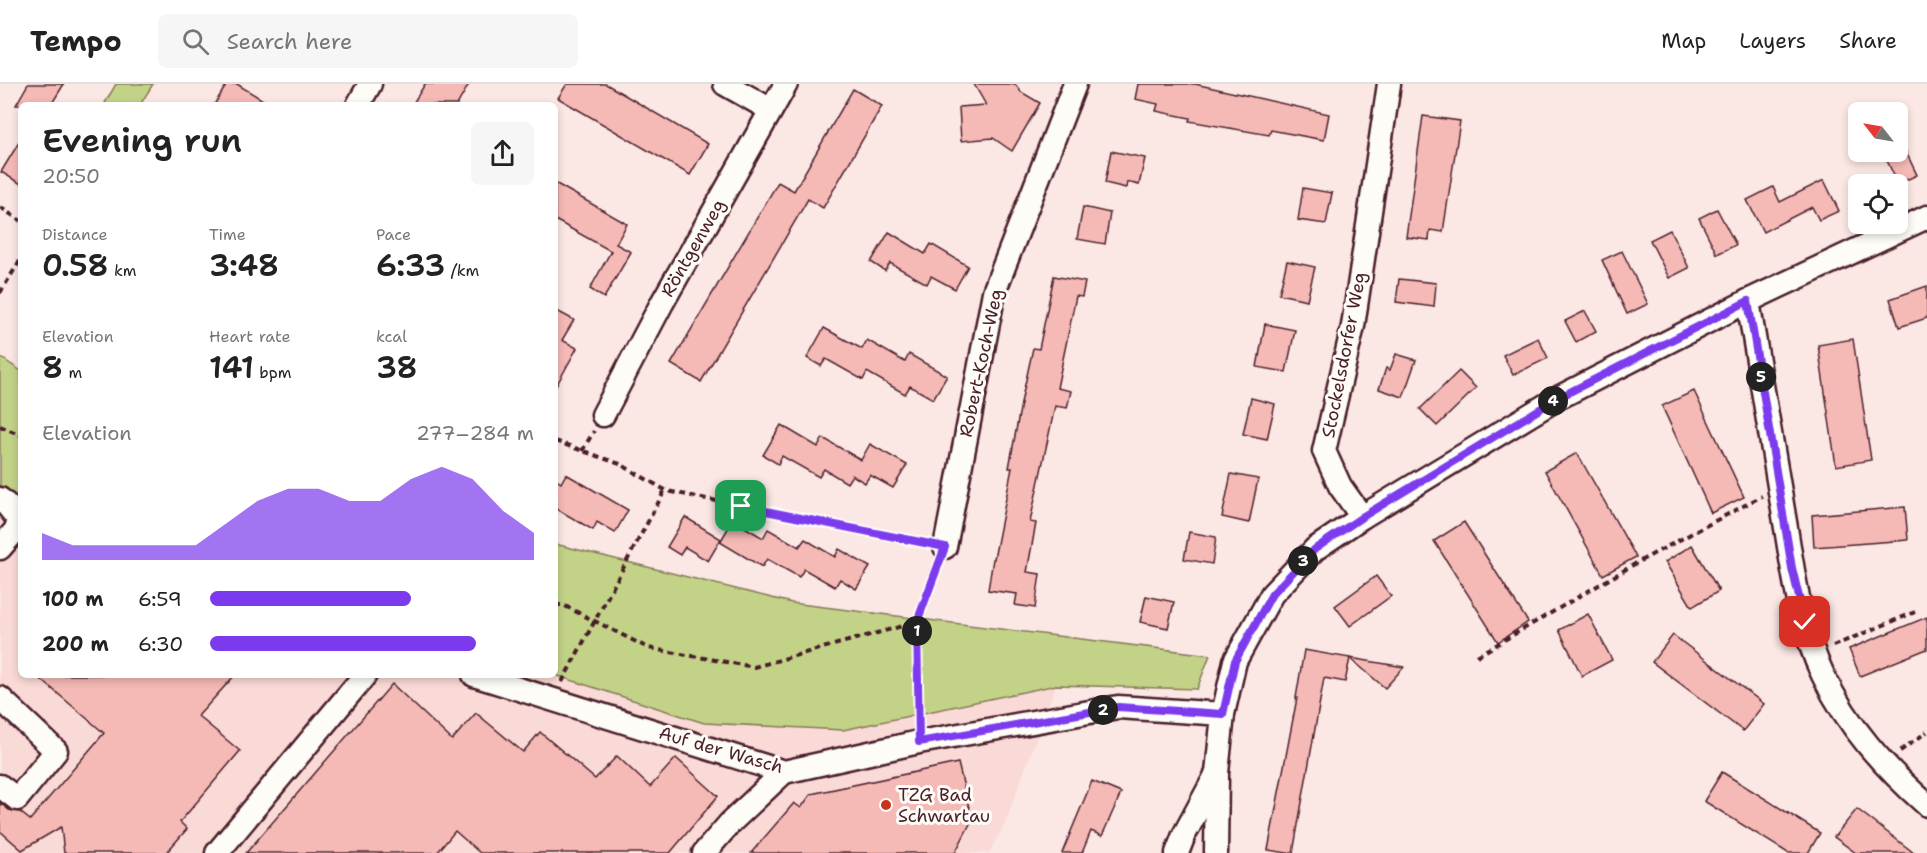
<!DOCTYPE html>
<html lang="en">
<head>
<meta charset="utf-8">
<style>
  :root { --surface:#fff; --page:#f6f6f6; --text:#222; --muted:#767676; --line:#e0e0e0; --accent:#7c3aed }
  body { margin:0; font-family:"Shantell Sans",sans-serif; background:var(--page); color:var(--text); height:100vh; display:flex; flex-direction:column; font-size:22px; white-space:nowrap }
  * { box-sizing:border-box; margin:0 }
  p { font-size:20px; color:var(--muted) }
  .icon { flex:none; width:33px; height:33px; fill:none; stroke:currentColor; stroke-width:2; stroke-linecap:round; stroke-linejoin:round }
  .map { position:relative; flex:1; overflow:hidden }
  .side { position:absolute; left:18px; top:18px; width:540px; height:576px; display:flex; flex-direction:column; background:var(--surface); border-radius:9px; box-shadow:0 3px 9px #0003 }
  .side>* { flex:none }
  .needle { width:39px; rotate:301deg }
  .controls { position:absolute; left:1848px; top:18px; display:grid; gap:12px }
  .controls a { display:grid; place-items:center; width:60px; height:60px; border-radius:9px; background:var(--surface); box-shadow:0 3px 9px #0003; font-size:30px }
  .pin { position:absolute; display:grid; place-items:center; width:51px; height:51px; color:#fff; margin:-26px; border-radius:12px; box-shadow:0 3px 9px #0006 }
  .km { position:absolute; width:30px; height:30px; margin:-15px; border-radius:50%; background:#222; color:#fff; font-size:16px; line-height:30px; text-align:center }
  .round { display:grid; place-items:center; flex:none; width:63px; height:63px; border-radius:9px; background:var(--page) }
  .overview { display:flex; align-items:center; justify-content:space-between; height:102px; padding:0 24px }
  h1 { font-size:33px; font-weight:600; line-height:45px }
  .metrics { display:grid; grid-template-columns:repeat(3,1fr); gap:9px; height:102px; padding:6px 24px }
  .metrics div { display:grid; align-content:center }
  .metrics b { font-size:30px; font-weight:600 }
  .metrics small { font-size:16px; font-weight:400 }
  .metrics p { font-size:16px }
  .chart { height:168px; padding:12px 24px }
  .chart p { display:flex; justify-content:space-between }
  .chart svg { width:100%; height:108px; margin-top:6px; fill:var(--accent); opacity:.7 }
  ul { padding:0 24px; list-style:none; font-size:20px }
  li { display:grid; grid-template-columns:96px 72px 1fr; align-items:center; height:45px }
  li i { height:15px; border-radius:8px; background:var(--accent) }
  header { display:flex; align-items:center; gap:36px; box-sizing:border-box; height:84px; padding:0 30px; background:var(--surface); border-bottom:2px solid var(--line) }
  header strong { font-size:28px }
  nav { display:flex; gap:33px; margin-inline-start:auto; font-size:21px }
  .search { width:420px; height:54px; background:var(--page); display:flex; align-items:center; gap:15px; box-sizing:border-box; padding:0 21px; border-radius:9px; color:var(--muted); font-size:22px }
  .map>svg:first-child { display:block }
</style>
</head>
<body>
<header>
<strong>Tempo</strong>
<div class="search"><svg class="icon" aria-label="search" viewBox="0 0 24 24"><circle cx="10" cy="10" r="6"/><path d="M15 15l6 6"/></svg>Search here</div>
<nav><a>Map</a><a>Layers</a><a>Share</a></nav>
</header>
<div class="map">
<svg width="1927" height="769" viewBox="0 0 1927 769">
  <rect width="100%" height="100%" fill="#fbe8e4"/>
  <filter id="ink" filterUnits="userSpaceOnUse"><feTurbulence type="fractalNoise" baseFrequency=".0167" numOctaves="2"/><feDisplacementMap in="SourceGraphic" scale="12" xChannelSelector="R" yChannelSelector="G"/><feConvolveMatrix kernelMatrix="1 2 1 2 8 2 1 2 1" color-interpolation-filters="sRGB"/></filter>
  <g filter="url(#ink)">
    <path fill="#fadad6" d="M 0,411 L 21,418 L 21,591 L 555,591 L 704,639 L 843,646 L 1056,601 L 1005,740 L 989,769 L 0,769 Z"/>
    <g fill="#c2d387" stroke="#867959" stroke-width="1.5">
      <path d="M 116,0 L 153,0 L 140,21 L 109,21 L 105,19 Z"/>
      <path d="M 0,273 L 21,287 L 21,418 L 0,411 Z"/>
      <path d="M 555,460 L 792,519 L 1210,571 L 1197,605 L 1056,601 L 843,646 L 704,639 L 555,591 Z"/>
    </g>
    <g fill="#f6bab6" stroke="#4a1f2b" stroke-width="1.5">
      <path d="M 28,0 L 64,0 L 51,21 L 16,21 Z"/>
      <path d="M 227,0 L 237,0 L 271,21 L 214,21 Z"/>
      <path d="M 425,0 L 469,0 L 457,21 L 412,21 Z"/>
      <path d="M 567,0 L 606,0 L 708,60 L 690,91 L 558,14 Z"/>
      <path d="M 974,0 L 1015,0 L 1021,8 L 1040,19 L 1012,67 L 993,54 L 961,57 L 959,23 L 986,21 Z"/>
      <path d="M 1138,0 L 1195,0 L 1329,30 L 1324,56 L 1271,46 L 1269,51 L 1189,37 L 1190,34 L 1156,27 L 1158,20 L 1135,15 Z"/>
      <path d="M 853,5 L 882,22 L 823,124 L 808,115 L 701,298 L 671,280 L 778,98 L 794,107 Z"/>
      <path d="M 1423,32 L 1460,37 L 1443,148 L 1430,146 L 1429,156 L 1406,153 Z"/>
      <path d="M 21,55 L 21,100 L 1,88 Z"/>
      <path d="M 1111,67 L 1145,74 L 1139,101 L 1127,98 L 1126,104 L 1105,99 Z"/>
      <path d="M 1883,68 L 1906,68 L 1917,91 L 1898,100 Z"/>
      <path d="M 1824,96 L 1839,127 L 1819,136 L 1812,123 L 1763,148 L 1747,116 L 1773,103 L 1780,118 Z"/>
      <path d="M 555,99 L 627,140 L 616,160 L 631,168 L 604,214 L 590,205 L 611,167 L 555,136 Z"/>
      <path d="M 1303,104 L 1332,109 L 1326,140 L 1298,136 Z"/>
      <path d="M 1083,123 L 1110,129 L 1105,160 L 1077,155 Z"/>
      <path d="M 1717,125 L 1736,161 L 1717,170 L 1699,134 Z"/>
      <path d="M 1670,146 L 1689,184 L 1669,194 L 1650,156 Z"/>
      <path d="M 889,148 L 925,170 L 931,160 L 968,182 L 955,205 L 931,192 L 927,200 L 890,179 L 885,187 L 871,178 Z"/>
      <path d="M 1622,167 L 1648,220 L 1627,230 L 1602,176 Z"/>
      <path d="M 1287,177 L 1315,183 L 1307,216 L 1279,210 Z"/>
      <path d="M 1054,192 L 1085,198 L 1082,213 L 1076,212 L 1057,304 L 1071,307 L 1067,324 L 1055,322 L 1030,438 L 1036,439 L 1027,488 L 1040,490 L 1035,524 L 1015,521 L 1017,510 L 988,506 L 993,475 L 994,475 L 1012,384 L 1009,384 L 1022,314 L 1033,264 L 1039,265 Z"/>
      <path d="M 1399,195 L 1436,199 L 1434,223 L 1396,218 Z"/>
      <path d="M 1927,202 L 1927,234 L 1899,243 L 1890,215 Z"/>
      <path d="M 555,226 L 574,236 L 562,256 L 577,264 L 555,304 Z"/>
      <path d="M 1585,227 L 1596,247 L 1576,258 L 1565,237 Z"/>
      <path d="M 1265,240 L 1295,246 L 1286,288 L 1257,283 Z"/>
      <path d="M 824,244 L 862,265 L 867,256 L 905,278 L 909,270 L 947,292 L 933,315 L 910,302 L 905,310 L 867,288 L 863,296 L 826,275 L 821,282 L 807,274 Z"/>
      <path d="M 1538,254 L 1548,274 L 1513,291 L 1503,271 Z"/>
      <path d="M 1853,255 L 1871,376 L 1836,382 L 1818,261 Z"/>
      <path d="M 1396,270 L 1416,276 L 1403,313 L 1379,305 L 1386,284 L 1390,286 Z"/>
      <path d="M 1459,287 L 1476,304 L 1437,342 L 1420,325 Z"/>
      <path d="M 1694,307 L 1744,413 L 1711,429 L 1662,322 Z"/>
      <path d="M 1251,314 L 1275,320 L 1267,355 L 1243,350 Z"/>
      <path d="M 781,341 L 818,363 L 823,354 L 861,376 L 870,360 L 907,381 L 893,404 L 870,391 L 865,399 L 852,391 L 847,399 L 824,385 L 819,393 L 782,372 L 778,380 L 763,371 Z"/>
      <path d="M 1577,369 L 1636,473 L 1603,491 L 1545,387 Z"/>
      <path d="M 566,390 L 628,426 L 615,449 L 597,438 L 593,446 L 555,424 L 555,395 L 561,399 Z"/>
      <path d="M 1231,390 L 1258,395 L 1249,439 L 1222,433 Z"/>
      <path d="M 1905,423 L 1908,456 L 1814,463 L 1812,431 Z"/>
      <path d="M 685,433 L 721,455 L 708,477 L 685,463 L 680,471 L 667,463 Z"/>
      <path d="M 733,436 L 763,454 L 768,445 L 799,463 L 805,455 L 835,473 L 839,465 L 870,483 L 856,505 L 840,495 L 835,503 L 804,485 L 799,493 L 767,475 L 762,483 L 720,458 Z"/>
      <path d="M 1464,438 L 1528,538 L 1498,558 L 1434,457 Z"/>
      <path d="M 1189,448 L 1216,453 L 1212,480 L 1184,475 Z"/>
      <path d="M 1692,461 L 1719,507 L 1692,523 L 1665,478 Z"/>
      <path d="M 1376,492 L 1391,512 L 1350,542 L 1335,522 Z"/>
      <path d="M 1146,512 L 1174,518 L 1168,544 L 1140,538 Z"/>
      <path d="M 1588,530 L 1612,576 L 1582,592 L 1559,546 Z"/>
      <path d="M 1927,533 L 1927,565 L 1860,592 L 1849,565 Z"/>
      <path d="M 1673,551 L 1764,620 L 1743,647 L 1652,578 Z"/>
      <path d="M 1304,566 L 1350,574 L 1345,598 L 1324,594 L 1293,769 L 1287,769 L 1268,766 L 1297,614 L 1296,614 Z"/>
      <path d="M 1350,574 L 1404,583 L 1385,604 Z"/>
      <path d="M 36,591 L 235,591 L 198,632 L 240,667 L 180,738 L 187,745 L 166,769 L 64,769 L 61,743 L 22,766 L 0,747 L 0,719 L 9,726 L 20,728 L 30,736 L 104,649 Z"/>
      <path d="M 392,600 L 452,656 L 476,629 L 523,668 L 540,648 L 595,695 L 617,672 L 650,703 L 676,674 L 718,712 L 670,769 L 480,769 L 455,747 L 437,769 L 246,769 Z"/>
      <path d="M 958,679 L 972,736 L 955,769 L 751,769 L 794,719 L 801,724 L 811,710 Z"/>
      <path d="M 1722,688 L 1820,749 L 1808,769 L 1788,769 L 1704,717 Z"/>
      <path d="M 1092,697 L 1121,709 L 1102,752 L 1091,747 L 1082,769 L 1062,769 Z"/>
      <path d="M 1857,725 L 1914,769 L 1856,769 L 1834,753 Z"/>
    </g>
    <g fill="none" stroke-linecap="round" stroke-linejoin="round">
      <defs>
        <g id="minor">
          <path d="M 725,0 L 771,26"/>
          <path d="M 358,21 L 370,0"/>
          <path d="M 1748,217 C 1760,288 1772,360 1784,432 C 1793,485 1799,541 1823,591 C 1848,643 1884,683 1927,721"/>
          <path d="M 603,331 L 662,219 L 786,0"/>
          <path d="M 0,415 L 7,421 L 21,439"/>
          <path d="M 1362,433 L 1340,402 L 1324,367 L 1353,242 L 1389,0"/>
          <path d="M 945,463 L 994,208 L 1075,0"/>
          <path d="M 0,464 L 21,440"/>
          <path d="M 474,591 L 784,688 L 919,658 L 1118,623 L 1223,630"/>
          <path d="M 0,614 L 56,667 L 17,715 L 0,702"/>
          <path d="M 217,769 L 365,591"/>
          <path d="M 704,769 L 730,739 L 784,688"/>
          <path d="M 1177,769 L 1184,751 L 1215,693"/>
          <path d="M 1216,769 L 1217,689 L 1223,630 L 1235,577 L 1272,510 L 1315,465 L 1362,433 L 1558,314 L 1748,217 L 1927,133"/>
        </g>
      </defs>
      <use href="#minor" stroke="#4a1f2b" stroke-width="27"/>
      <g stroke="#4a1f2b" stroke-width="4" stroke-dasharray="6 4.5" stroke-linecap="butt">
        <path d="M 0,123 L 21,137"/>
        <path d="M 0,209 L 21,175"/>
        <path d="M 0,342 L 21,351"/>
        <path d="M 555,357 L 620,380 L 667,407 L 926,459"/>
        <path d="M 582,367 L 594,347"/>
        <path d="M 555,521 L 563,521 L 648,564 L 754,583 L 917,538 L 919,637"/>
        <path d="M 917,538 L 939,480"/>
        <path d="M 1833,562 L 1915,528"/>
        <path d="M 1477,572 L 1640,477 L 1762,412"/>
        <path d="M 562,598 L 665,406"/>
        <path d="M 1900,667 L 1927,648"/>
      </g>
      <use href="#minor" stroke="#fdfcf7" stroke-width="22"/>
    </g>
  </g>
  <g fill="none" stroke-linecap="round" stroke-linejoin="round" filter="url(#ink)">
    <defs>
      <path id="route" d="M 741,422 L 945,463 L 917,538 L 919,658 L 1118,623 L 1223,630 L 1235,577 L 1272,510 L 1315,465 L 1362,433 L 1558,314 L 1748,217 L 1792,484 L 1805,538"/>
    </defs>
    <use href="#route" stroke="#fff" stroke-width="12"/>
    <use href="#route" stroke="#7c3aed" stroke-width="8"/>
  </g>
  <circle fill="#c8321e" stroke="#fdfcf7" stroke-width="2" cx="886" cy="721" r="6"/>
  <g text-anchor="middle" stroke-width="6" stroke-linejoin="round" paint-order="stroke">
    <g font-size="18" fill="#4a1f2b" stroke="#fdfcf7">
      <text transform="translate(693 164) rotate(-60)" y="6">Röntgenweg</text>
      <text transform="translate(1344 271) rotate(-79)" y="6">Stockelsdorfer Weg</text>
      <text transform="translate(981 279) rotate(-78)" y="6">Robert-Koch-Weg</text>
      <text transform="translate(721 666) rotate(16)" y="6">Auf der Wasch</text>
    </g>
    <g font-size="18" fill="#4a1f2b" stroke="#fdfcf7" text-anchor="start">
      <text x="898" y="717">TZG Bad<tspan x="898" dy="21">Schwartau</tspan></text>
    </g>
  </g>
</svg>
<div class="controls">
<a><svg class="needle" viewBox="-14 -14 28 28"><path d="M0-13l5 13h-10z" fill="#e53935"/><path d="M0 13l5-13h-10z" fill="#767676"/></svg></a>
<a><svg class="icon" aria-label="locate" viewBox="0 0 24 24"><circle cx="12" cy="12" r="6"/><path d="M12 2v4M12 18v4M2 12h4M18 12h4"/></svg></a>
</div>
<div class="pin" style="left:741px;top:422px;background:#1e9e55"><svg class="icon" aria-label="arrive" viewBox="0 0 24 24"><path d="M6 21V4h12l-3 4 3 4H6"/></svg></div>
<div class="pin" style="left:1805px;top:538px;background:#d93025"><svg class="icon" aria-label="check" viewBox="0 0 24 24"><path d="M5 12l5 5 9-10"/></svg></div>
<b class="km" style="left:917px;top:547px">1</b>
<b class="km" style="left:1103px;top:626px">2</b>
<b class="km" style="left:1303px;top:477px">3</b>
<b class="km" style="left:1553px;top:317px">4</b>
<b class="km" style="left:1761px;top:293px">5</b>
<section class="side">
<div class="overview"><div><h1>Evening run</h1><p>20:50</p></div><a class="round"><svg class="icon" aria-label="share" viewBox="0 0 24 24"><path d="M12 15V3M7 8l5-5 5 5M5 13v7h14v-7"/></svg></a></div>
<div class="metrics">
<div><p>Distance</p><b>0.58<small> km</small></b></div>
<div><p>Time</p><b>3:48</b></div>
<div><p>Pace</p><b>6:33<small> /km</small></b></div>
</div>
<div class="metrics">
<div><p>Elevation</p><b>8<small> m</small></b></div>
<div><p>Heart rate</p><b>141<small> bpm</small></b></div>
<div><p>kcal</p><b>38</b></div>
</div>
<div class="chart"><p><span>Elevation</span>277–284 m</p>
<svg viewBox="0 0 160 44" preserveAspectRatio="none"><path d="M0 44V33L10 38L20 38L30 38L40 38L50 38L60 29L70 20L80 15L90 15L100 20L110 20L120 11L130 6L140 11L150 24L160 33V44z"/></svg>
</div>
<ul>
<li><b>100 m</b>6:59<i style="width:62%"></i></li>
<li><b>200 m</b>6:30<i style="width:82%"></i></li>
</ul>
</section>
</div>
</body>
</html>
